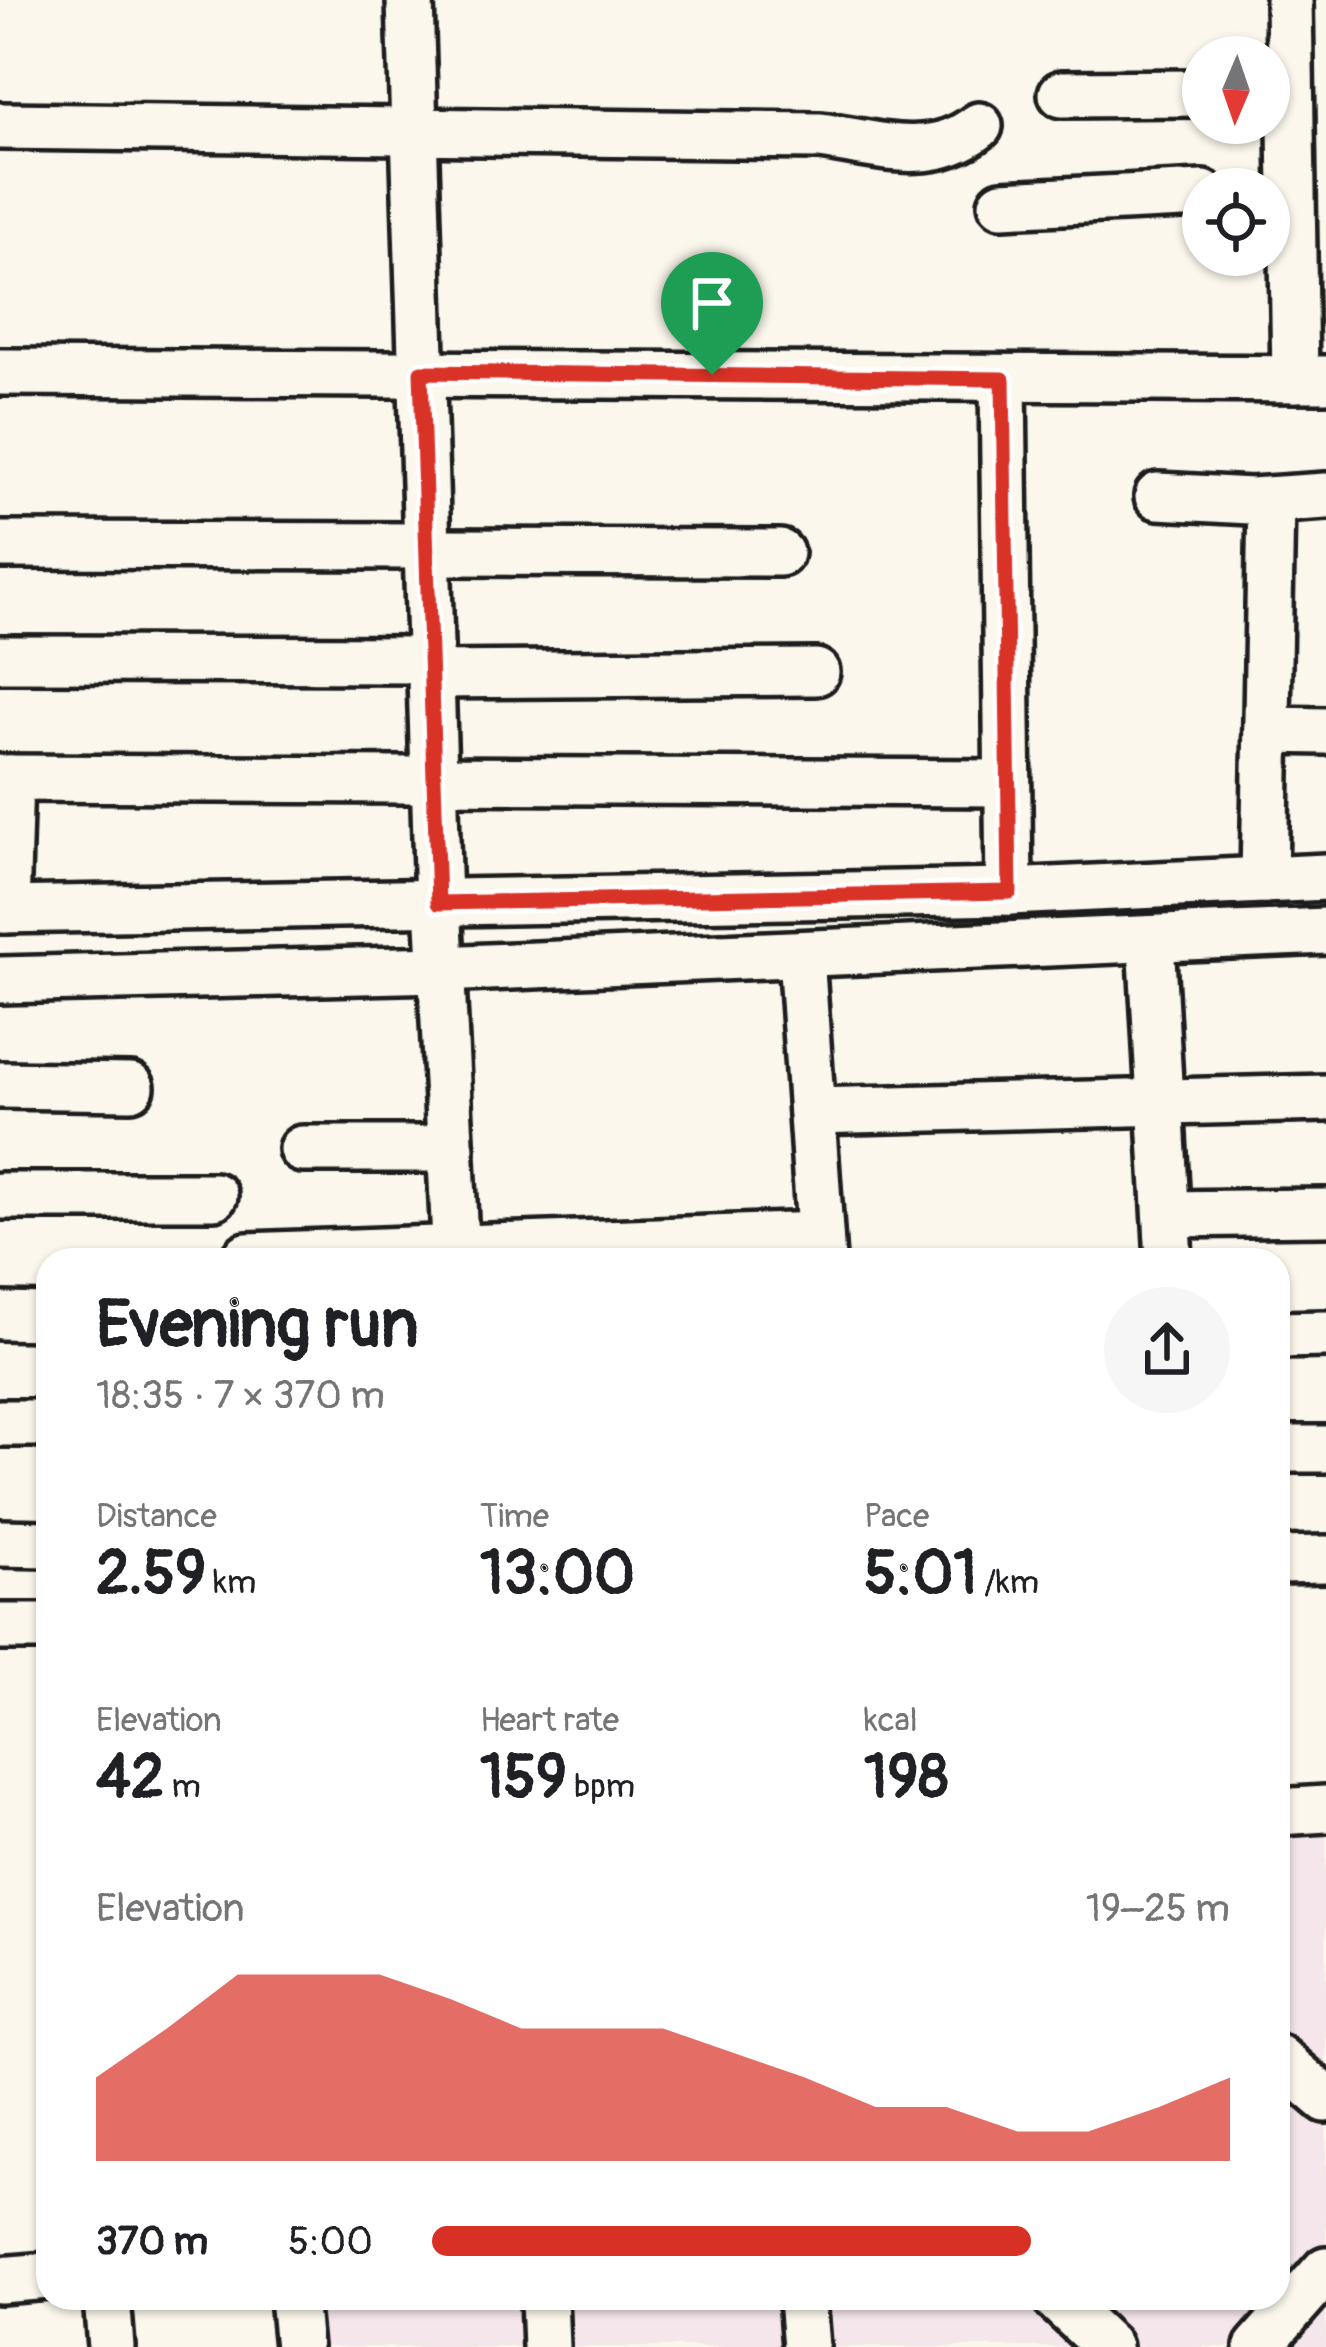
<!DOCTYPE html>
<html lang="en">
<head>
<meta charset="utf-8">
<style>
  :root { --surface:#fff; --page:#f6f6f6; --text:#202124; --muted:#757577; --accent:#d93025 }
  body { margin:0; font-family:Pangolin,sans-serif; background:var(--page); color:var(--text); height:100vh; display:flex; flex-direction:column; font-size:45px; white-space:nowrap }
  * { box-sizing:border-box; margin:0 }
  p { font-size:39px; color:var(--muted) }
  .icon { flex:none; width:66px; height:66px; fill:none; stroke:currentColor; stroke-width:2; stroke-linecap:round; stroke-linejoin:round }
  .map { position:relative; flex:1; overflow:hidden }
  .side { position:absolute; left:36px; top:1248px; width:1254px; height:1062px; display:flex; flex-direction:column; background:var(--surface); border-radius:36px; box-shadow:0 3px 9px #0004 }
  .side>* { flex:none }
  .needle { width:78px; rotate:182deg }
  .fabs { position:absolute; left:1182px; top:36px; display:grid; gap:24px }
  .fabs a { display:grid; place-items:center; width:108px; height:108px; border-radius:50%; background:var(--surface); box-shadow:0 3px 9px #0004; font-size:60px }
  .pin { position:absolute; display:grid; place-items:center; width:102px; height:102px; color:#fff; margin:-123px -51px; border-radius:50% 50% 50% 0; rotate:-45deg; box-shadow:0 0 12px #0007 }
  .pin .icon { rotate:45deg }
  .round { display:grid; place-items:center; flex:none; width:126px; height:126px; border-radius:63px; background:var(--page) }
  .headline { display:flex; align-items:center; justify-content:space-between; height:204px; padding:0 60px }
  h1 { font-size:66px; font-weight:700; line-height:90px }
  .stats { display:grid; grid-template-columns:repeat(3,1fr); gap:18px; height:204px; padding:12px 60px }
  .stats div { display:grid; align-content:center }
  .stats b { font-size:60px; font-weight:700 }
  .stats small { font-size:33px; font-weight:400 }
  .stats p { font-size:33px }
  .chart { height:336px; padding:24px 60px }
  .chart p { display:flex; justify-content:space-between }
  .chart svg { width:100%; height:216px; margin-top:12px; fill:var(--accent); opacity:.7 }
  ul { padding:0 60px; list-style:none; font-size:39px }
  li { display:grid; grid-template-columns:192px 144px 1fr; align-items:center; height:90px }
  li i { height:30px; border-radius:15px; background:var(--accent) }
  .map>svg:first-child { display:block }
</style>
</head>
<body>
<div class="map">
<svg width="1326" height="2347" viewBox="0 0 1326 2347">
  <rect width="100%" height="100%" fill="#fbf7ec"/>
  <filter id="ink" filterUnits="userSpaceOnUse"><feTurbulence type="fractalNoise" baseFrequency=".00833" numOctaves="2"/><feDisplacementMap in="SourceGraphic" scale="24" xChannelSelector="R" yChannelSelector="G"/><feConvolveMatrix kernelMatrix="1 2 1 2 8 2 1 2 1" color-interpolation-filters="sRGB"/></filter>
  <g filter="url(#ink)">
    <path fill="#f4e6ea" d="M 1326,1809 L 1326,2347 L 280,2347 L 276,2298 L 1278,2298 L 1278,1812 Z"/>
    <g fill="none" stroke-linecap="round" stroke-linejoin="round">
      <defs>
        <g id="minor">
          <path d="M 410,0 L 438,903 L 456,1260"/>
          <path d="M 1289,0 L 1295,379"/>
          <path d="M 1062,94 L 1203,93"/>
          <path d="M 0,126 L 820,136 C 876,144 932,164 979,126"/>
          <path d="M 1002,204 L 1203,194"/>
          <path d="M 0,372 L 1326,379"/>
          <path d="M 1003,379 L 1009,892"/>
          <path d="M 1158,496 L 1251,501 L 1326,496"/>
          <path d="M 0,545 L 427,546"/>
          <path d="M 427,552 L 780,553"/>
          <path d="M 0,659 L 431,660"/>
          <path d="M 431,675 L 816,672"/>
          <path d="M 1267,730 L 1326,731"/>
          <path d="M 0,778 L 1007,783"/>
          <path d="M 1264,880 L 1271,501"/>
          <path d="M 0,910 L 1009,892 L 1326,877"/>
          <path d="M 6,910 L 10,778"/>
          <path d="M 1151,940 L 1169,1260"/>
          <path d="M 801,956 L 822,1260"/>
          <path d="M 0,980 L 441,969 L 1326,931"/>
          <path d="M 0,1085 L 131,1087"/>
          <path d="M 812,1111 L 1326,1098"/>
          <path d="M 302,1149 L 451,1149"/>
          <path d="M 0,1196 L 214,1196"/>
          <path d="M 1167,1214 L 1326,1212"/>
          <path d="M 247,1256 L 820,1235"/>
          <path d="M 0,1316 L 48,1317"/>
          <path d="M 1278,1335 L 1326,1334"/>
          <path d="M 0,1423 L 48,1423"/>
          <path d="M 1278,1449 L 1326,1449"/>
          <path d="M 0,1543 L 48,1544"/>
          <path d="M 1278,1560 L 1326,1559"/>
          <path d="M 0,1627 L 48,1627"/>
          <path d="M 1278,1812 L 1326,1809"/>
          <path d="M 1278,2058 L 1326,2099"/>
          <path d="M 0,2280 L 48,2276"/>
          <path d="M 107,2298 L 111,2347"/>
          <path d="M 293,2298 L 298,2347"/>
          <path d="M 544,2298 L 546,2347"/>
          <path d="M 802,2298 L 806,2347"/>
          <path d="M 1056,2298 L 1108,2347"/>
          <path d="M 1258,2347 L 1326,2270"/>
        </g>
      </defs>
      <use href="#minor" stroke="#1c1c1c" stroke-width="54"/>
      <use href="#minor" stroke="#fbf7ec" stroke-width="45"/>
    </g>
  </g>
  <g fill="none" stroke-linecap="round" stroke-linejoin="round" filter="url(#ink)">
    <defs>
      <path id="route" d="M 421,372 L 1003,379 L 1010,892 L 438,903 Z"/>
    </defs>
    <use href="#route" stroke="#fff" stroke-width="24"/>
    <use href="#route" stroke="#d93025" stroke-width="15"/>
  </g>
</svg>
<div class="fabs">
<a><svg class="needle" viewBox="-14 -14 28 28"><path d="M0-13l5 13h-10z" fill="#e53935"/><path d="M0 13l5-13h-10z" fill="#757577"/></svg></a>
<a><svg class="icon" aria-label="locate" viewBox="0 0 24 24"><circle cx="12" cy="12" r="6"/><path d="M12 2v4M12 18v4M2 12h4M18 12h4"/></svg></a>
</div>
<div class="pin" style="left:712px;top:375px;background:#1e9e55"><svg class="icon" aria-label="arrive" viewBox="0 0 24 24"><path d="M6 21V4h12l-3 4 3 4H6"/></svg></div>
<section class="side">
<div class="headline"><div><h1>Evening run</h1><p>18:35 · 7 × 370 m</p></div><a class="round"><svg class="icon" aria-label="share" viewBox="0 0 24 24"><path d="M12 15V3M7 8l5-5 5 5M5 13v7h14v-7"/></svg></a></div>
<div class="stats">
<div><p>Distance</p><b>2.59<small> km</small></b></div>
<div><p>Time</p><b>13:00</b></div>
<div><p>Pace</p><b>5:01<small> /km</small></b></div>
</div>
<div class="stats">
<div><p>Elevation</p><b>42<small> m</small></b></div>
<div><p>Heart rate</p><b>159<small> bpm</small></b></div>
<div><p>kcal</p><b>198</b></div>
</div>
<div class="chart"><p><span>Elevation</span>19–25 m</p>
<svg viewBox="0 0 160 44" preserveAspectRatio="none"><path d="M0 44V27L10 17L20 6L30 6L40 6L50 11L60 17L70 17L80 17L90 22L100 27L110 33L120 33L130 38L140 38L150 33L160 27V44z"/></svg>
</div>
<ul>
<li><b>370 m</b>5:00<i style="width:75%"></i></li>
</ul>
</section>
</div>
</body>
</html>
